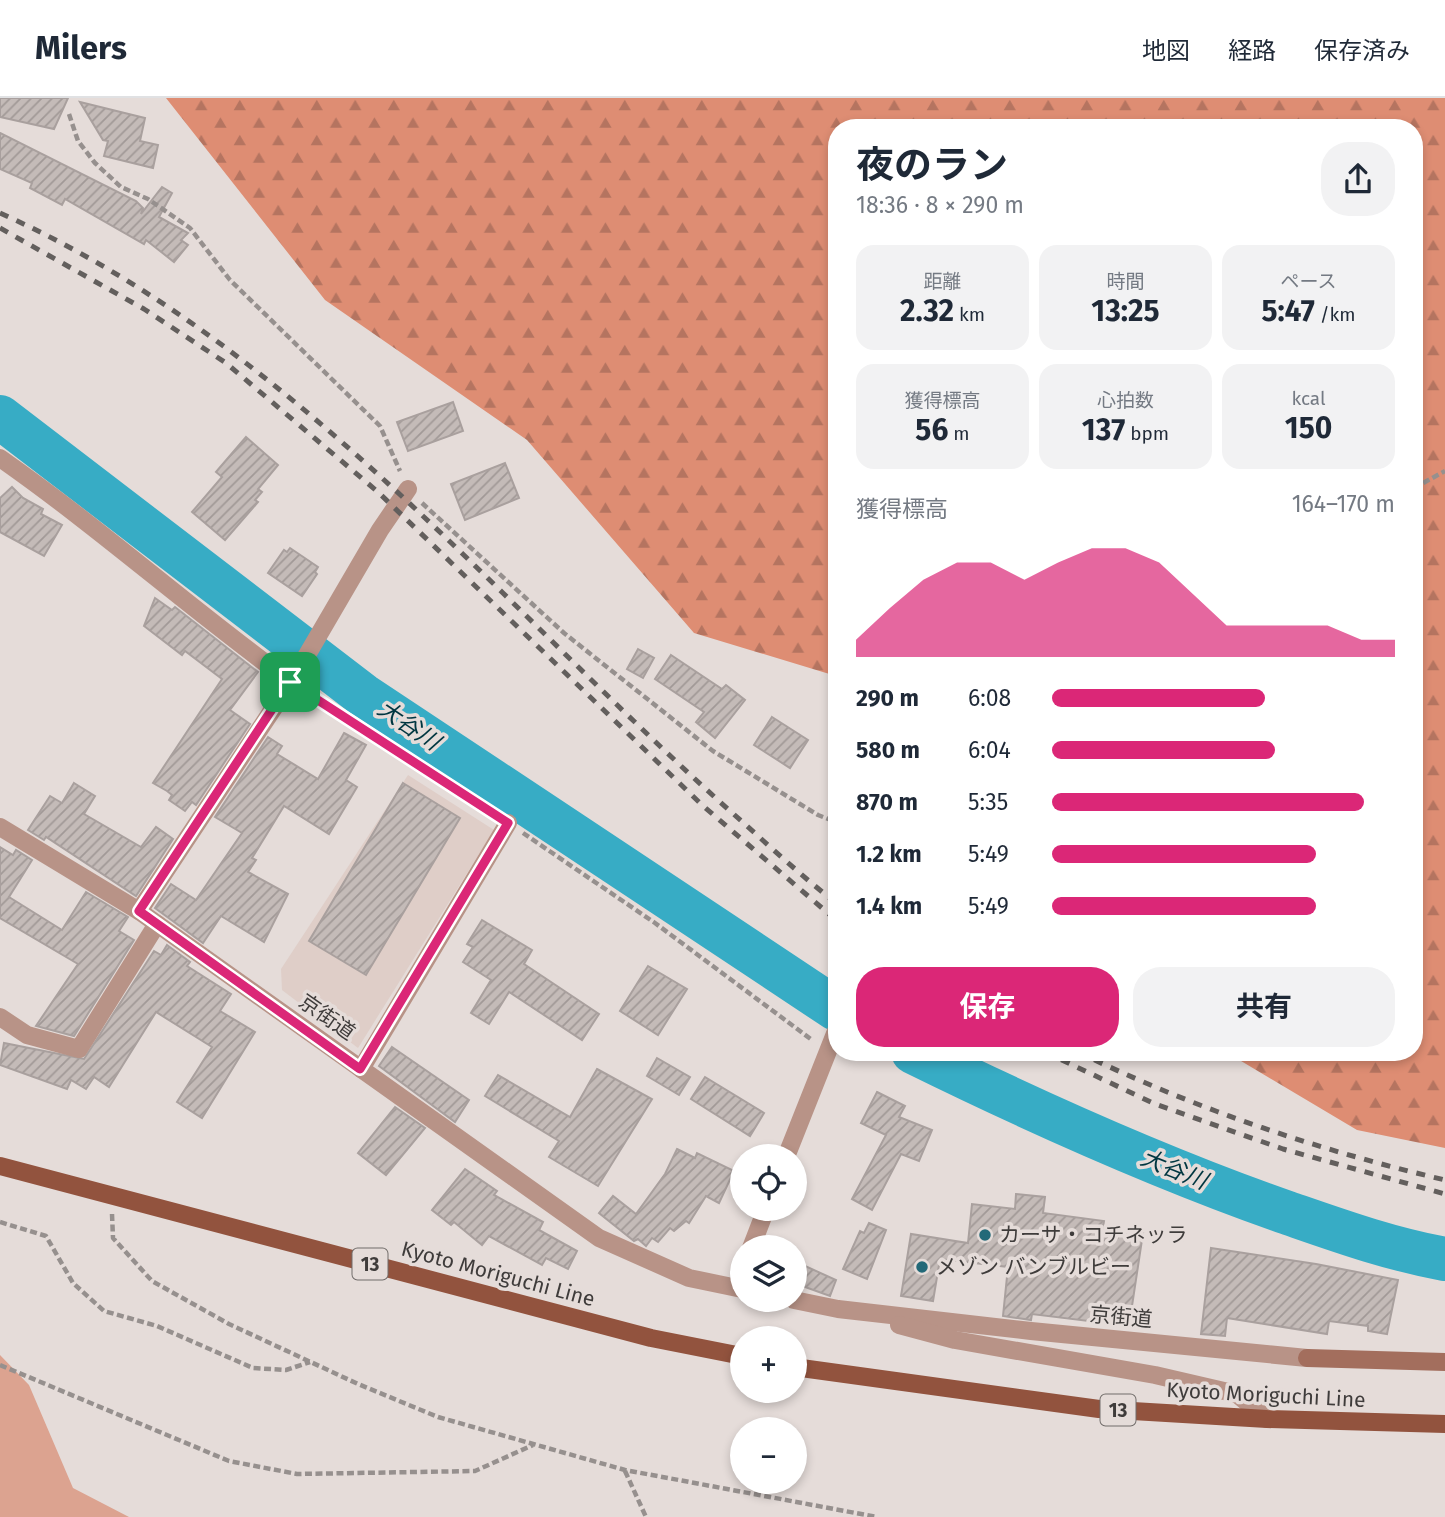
<!DOCTYPE html>
<html lang="ja">
<head>
<meta charset="utf-8">
<style>
  :root { --surface:#fff; --page:#f2f2f3; --text:#1f2937; --muted:#747a83; --line:#e0e1e3; --accent:#db2777 }
  body { margin:0; font-family:"Fira Sans","Noto Sans JP",sans-serif; background:var(--page); color:var(--text); height:100vh; display:flex; flex-direction:column; font-size:26px; white-space:nowrap }
  * { box-sizing:border-box; margin:0 }
  p { font-size:23px; color:var(--muted) }
  .icon { flex:none; width:38px; height:38px; fill:none; stroke:currentColor; stroke-width:2; stroke-linecap:round; stroke-linejoin:round }
  .map { position:relative; flex:1; overflow:hidden }
  .sheet { position:absolute; left:828px; top:21px; width:595px; height:942px; display:flex; flex-direction:column; background:var(--surface); border-radius:28px; box-shadow:0 4px 10px #0003 }
  .sheet>* { flex:none }
  .tools { position:absolute; left:730px; top:1046px; display:grid; gap:14px }
  .tools a { display:grid; place-items:center; width:77px; height:77px; border-radius:50%; background:var(--surface); box-shadow:0 4px 10px #0003; font-size:35px }
  .pin { position:absolute; display:grid; place-items:center; width:60px; height:60px; color:#fff; margin:-30px; border-radius:14px; box-shadow:0 4px 10px #0006 }
  .round { display:grid; place-items:center; flex:none; width:74px; height:74px; border-radius:28px; background:var(--page) }
  .headline { display:flex; align-items:center; justify-content:space-between; height:119px; padding:0 28px }
  h1 { font-size:38px; font-weight:700; line-height:52px }
  .metrics { display:grid; grid-template-columns:repeat(3,1fr); gap:10px; height:119px; padding:7px 28px }
  .metrics div { display:grid; align-content:center; border-radius:18px; background:var(--page); text-align:center }
  .metrics b { font-size:30px; font-weight:700 }
  .metrics small { font-size:19px; font-weight:400 }
  .metrics p { font-size:19px }
  .chart { height:196px; padding:14px 28px }
  .chart p { display:flex; justify-content:space-between }
  .chart svg { width:100%; height:126px; margin-top:7px; fill:var(--accent); opacity:.7 }
  .cta { display:flex; gap:14px; margin-top:auto; padding:14px 28px }
  .cta a { flex:1; height:80px; border-radius:28px; background:var(--accent); color:#fff; font-size:28px; font-weight:700; line-height:80px; text-align:center }
  .cta a+a { background:var(--page); color:var(--text) }
  ul { padding:0 28px; list-style:none; font-size:23px }
  li { display:grid; grid-template-columns:112px 84px 1fr; align-items:center; height:52px }
  li i { height:18px; border-radius:9px; background:var(--accent) }
  header { display:flex; align-items:center; gap:42px; box-sizing:border-box; height:98px; padding:0 35px; background:var(--surface); border-bottom:2px solid var(--line) }
  header strong { font-size:33px }
  nav { display:flex; gap:38px; margin-inline-start:auto; font-size:24px }
  .map>svg:first-child { display:block }
</style>
</head>
<body>
<header>
<strong>Milers</strong>
<nav><a>地図</a><a>経路</a><a>保存済み</a></nav>
</header>
<div class="map">
<svg width="1445" height="1419" viewBox="0 0 1445 1419">
  <defs>
    <pattern id="forest-firs" width="22" height="20" patternUnits="userSpaceOnUse" patternTransform="scale(1.75)"><rect width="22" height="20" fill="#de8d73"/><path d="M5 1l3.5 6h-7zM16 11l3.5 6h-7z" fill="#b57460"/></pattern>
    <pattern id="building-hatch" width="6" height="6" patternUnits="userSpaceOnUse" patternTransform="scale(1.75)"><rect width="6" height="6" fill="#c4bbb8"/><path d="M-1 1l2-2M0 6l6-6M5 7l2-2" fill="none" stroke="#a19997"/></pattern>
  </defs>
  <rect width="100%" height="100%" fill="#e5dcd9"/>
  <path fill="#dfcec8" d="M 408,677 L 494,732 L 358,950 L 282,892 L 281,871 Z"/>
  <path fill="#dca390" d="M 0,1257 L 29,1287 L 73,1390 L 129,1419 L 0,1419 Z"/>
  <path fill="url(#forest-firs)" d="M 166,0 L 1445,0 L 1445,1050 L 1357,1032 L 1226,954 L 1414,954 L 1414,30 L 836,30 L 836,578 L 694,535 L 527,342 L 325,202 Z"/>
  <g fill="none" stroke-linecap="round" stroke-linejoin="round">
    <g stroke="#37acc5" stroke-width="44">
      <path d="M 0,319 L 363,597 L 836,911"/>
      <path d="M 913,954 C 1035,1014 1159,1070 1288,1115 C 1340,1133 1390,1151 1445,1161"/>
    </g>
  </g>
  <g fill="url(#building-hatch)" stroke="#a9a09e" stroke-width="2">
    <path d="M 0,0 L 68,0 L 54,31 L 0,19 Z"/>
    <path d="M 80,4 L 145,20 L 140,43 L 158,47 L 153,70 L 104,58 L 108,43 L 103,42 Z"/>
    <path d="M 0,35 L 136,103 L 143,110 L 141,116 L 162,89 L 172,95 L 159,119 L 188,135 L 181,142 L 188,147 L 174,164 L 146,142 L 144,146 L 65,101 L 62,107 L 30,90 L 32,85 L 0,71 Z"/>
    <path d="M 453,304 L 463,333 L 408,353 L 397,324 Z"/>
    <path d="M 246,339 L 278,367 L 258,391 L 262,394 L 255,402 L 258,404 L 225,442 L 192,414 L 222,379 L 216,374 Z"/>
    <path d="M 505,365 L 519,400 L 465,422 L 451,386 Z"/>
    <path d="M 12,389 L 23,400 L 43,411 L 41,416 L 62,427 L 44,458 L 0,434 L 0,400 Z"/>
    <path d="M 290,450 L 318,469 L 315,474 L 317,476 L 302,498 L 268,475 L 284,452 L 287,454 Z"/>
    <path d="M 155,500 L 172,512 L 175,509 L 258,574 L 230,612 L 250,626 L 196,707 L 192,704 L 185,713 L 169,702 L 172,697 L 167,693 L 153,685 L 222,581 L 185,553 L 182,557 L 144,528 Z"/>
    <path d="M 638,551 L 654,560 L 643,580 L 627,571 Z"/>
    <path d="M 671,557 L 722,591 L 726,587 L 745,602 L 715,640 L 696,624 L 704,614 L 655,581 Z"/>
    <path d="M 772,619 L 808,642 L 790,670 L 754,647 Z"/>
    <path d="M 344,635 L 366,647 L 346,682 L 357,689 L 329,736 L 284,708 L 252,760 L 256,762 L 248,774 L 288,796 L 264,844 L 221,818 L 203,845 L 155,810 L 171,786 L 196,802 L 242,735 L 215,719 L 268,639 L 282,648 L 277,656 L 318,681 Z"/>
    <path d="M 74,685 L 95,698 L 84,716 L 141,749 L 156,729 L 173,741 L 136,798 L 46,739 L 44,742 L 28,732 L 50,698 L 62,705 Z"/>
    <path d="M 403,685 L 460,720 L 366,877 L 309,843 Z"/>
    <path d="M 0,749 L 13,757 L 16,752 L 32,762 L 9,799 L 62,832 L 86,794 L 128,819 L 119,833 L 134,842 L 74,938 L 36,928 L 78,866 L 0,820 Z"/>
    <path d="M 482,822 L 532,852 L 524,866 L 599,916 L 582,942 L 509,894 L 489,926 L 471,915 L 491,882 L 463,864 L 473,849 L 467,846 Z"/>
    <path d="M 167,847 L 190,864 L 187,868 L 231,896 L 220,913 L 255,934 L 202,1020 L 177,1004 L 212,949 L 156,914 L 109,989 L 94,979 L 86,991 L 71,982 L 67,991 L 0,967 L 4,945 L 84,961 L 154,853 L 161,857 Z"/>
    <path d="M 648,868 L 687,891 L 658,937 L 620,913 Z"/>
    <path d="M 392,949 L 469,1002 L 455,1024 L 379,968 Z"/>
    <path d="M 657,960 L 690,979 L 679,997 L 647,978 Z"/>
    <path d="M 597,971 L 652,1001 L 598,1088 L 549,1059 L 559,1043 L 485,998 L 498,977 L 570,1019 Z"/>
    <path d="M 705,979 L 764,1015 L 750,1038 L 691,1001 Z"/>
    <path d="M 877,994 L 905,1008 L 899,1019 L 932,1032 L 919,1063 L 901,1056 L 872,1112 L 852,1101 L 886,1037 L 861,1025 Z"/>
    <path d="M 395,1009 L 425,1030 L 386,1077 L 358,1055 Z"/>
    <path d="M 677,1051 L 695,1060 L 697,1055 L 734,1073 L 719,1105 L 706,1098 L 689,1125 L 686,1123 L 674,1133 L 670,1130 L 658,1144 L 652,1140 L 646,1148 L 638,1141 L 634,1143 L 599,1115 L 613,1098 L 636,1116 L 665,1076 Z"/>
    <path d="M 465,1071 L 497,1093 L 494,1097 L 543,1124 L 539,1132 L 577,1153 L 568,1171 L 546,1160 L 542,1167 L 489,1138 L 482,1147 L 454,1124 L 451,1127 L 432,1112 Z"/>
    <path d="M 1016,1096 L 1045,1099 L 1043,1115 L 1104,1123 L 1103,1129 L 1143,1135 L 1129,1228 L 1032,1216 L 1031,1222 L 1003,1218 L 1008,1169 L 940,1161 L 933,1203 L 901,1198 L 911,1136 L 968,1145 L 972,1106 L 1015,1111 Z"/>
    <path d="M 869,1125 L 886,1132 L 867,1181 L 843,1171 L 860,1133 L 864,1135 Z"/>
    <path d="M 1211,1150 L 1316,1166 L 1398,1182 L 1387,1236 L 1368,1233 L 1368,1228 L 1329,1223 L 1327,1236 L 1227,1220 L 1225,1238 L 1201,1236 Z"/>
    <path d="M 794,1163 L 836,1182 L 830,1198 L 794,1185 Z"/>
  </g>
  <g fill="none" stroke-linecap="round" stroke-linejoin="round">
    <g stroke="#96908e" stroke-width="4.5" stroke-dasharray="7 3.5" stroke-linecap="butt">
      <path d="M 69,16 L 78,43 L 95,65 L 121,89 L 148,101 L 190,130 L 230,182 L 380,328 L 400,373"/>
      <path d="M 1414,390 L 1445,373"/>
      <path d="M 422,405 L 564,535 L 713,653 L 818,717 L 836,724"/>
      <path d="M 306,594 L 493,715"/>
      <path d="M 523,735 L 655,825 L 812,942"/>
      <path d="M 112,1116 L 113,1140 L 152,1183 L 229,1226 L 358,1286 L 438,1319 L 625,1372 L 877,1419"/>
      <path d="M 0,1124 L 46,1138 L 73,1185 L 104,1213 L 157,1228 L 253,1270 L 286,1272 L 310,1264"/>
      <path d="M 0,1267 L 229,1363 L 297,1376 L 475,1373 L 533,1347"/>
      <path d="M 625,1373 L 646,1419"/>
    </g>
    <g stroke="#b89387" stroke-width="18">
      <path d="M 0,360 C 100,430 192,512 291,584"/>
      <path d="M 0,729 L 139,813 L 599,1140 L 689,1180 L 742,1191"/>
      <path d="M 139,813 L 293,581 L 380,432 L 408,391"/>
      <path d="M 0,919 L 27,937 L 79,951 L 157,826"/>
      <path d="M 361,971 L 508,725"/>
      <path d="M 786,1059 L 836,933"/>
      <path d="M 751,1150 L 766,1111"/>
      <path d="M 794,1202 L 838,1211 L 1031,1233 L 1307,1260"/>
      <path d="M 899,1227 L 955,1242 L 1155,1277 L 1237,1296 L 1267,1321"/>
    </g>
    <path stroke="#a36e5d" stroke-width="18" d="M 1307,1260 L 1445,1264"/>
    <g stroke="#92533e" stroke-width="18">
      <path d="M 0,1068 L 651,1240 L 742,1258"/>
      <path d="M 794,1269 L 1099,1311 L 1267,1321 L 1445,1326"/>
    </g>
    <g stroke="#635f5d" stroke-width="5" stroke-dasharray="9 9" stroke-linecap="butt">
      <path d="M 0,115 C 292,246 496,503 729,712 C 764,743 799,776 836,805"/>
      <path d="M 0,130 L 144,211 L 226,265 L 378,394 L 702,707 L 836,822"/>
      <path d="M 1045,954 L 1155,1006 L 1283,1051 L 1445,1096"/>
      <path d="M 1078,954 C 1195,1011 1318,1052 1445,1082"/>
    </g>
  </g>
  <g fill="none" stroke-linecap="round" stroke-linejoin="round">
    <defs>
      <path id="route" d="M 290,584 L 508,725 L 360,971 L 139,813 Z"/>
    </defs>
    <use href="#route" stroke="#fff" stroke-width="14"/>
    <use href="#route" stroke="#db2777" stroke-width="9"/>
  </g>
  <g fill="#236978" stroke="#e5dcd9" stroke-width="2.5">
    <circle cx="985" cy="1137" r="7"/>
    <circle cx="922" cy="1169" r="7"/>
  </g>
  <g text-anchor="middle" stroke-width="7" stroke-linejoin="round" paint-order="stroke">
    <g fill="#e5dcd9" stroke="#716c6a" stroke-width="2">
      <rect x="352.5" y="1150.5" width="35" height="31" rx="5"/>
      <rect x="1100.5" y="1296.5" width="35" height="31" rx="5"/>
    </g>
    <g font-size="19" font-weight="bold" fill="#3f3c3b">
      <text x="370" y="1173">13</text>
      <text x="1118" y="1319">13</text>
    </g>
    <g font-size="21" fill="#3f3c3b" stroke="#e5dcd9">
      <text transform="translate(327 919) rotate(35)" y="7">京街道</text>
      <text transform="translate(498 1176) rotate(15)" y="7">Kyoto Moriguchi Line</text>
      <text transform="translate(1121 1219) rotate(5)" y="7">京街道</text>
      <text transform="translate(1266 1297) rotate(3)" y="7">Kyoto Moriguchi Line</text>
    </g>
    <g font-size="21" fill="#3f3c3b" stroke="#e5dcd9" text-anchor="start">
      <text x="999" y="1144">カーサ・コチネッラ</text>
      <text x="936" y="1176">メゾン バンブルビー</text>
    </g>
    <g font-size="23" font-style="italic" fill="#003640" stroke="#e5dcd9">
      <text transform="translate(409 627) rotate(34)" y="8">大谷川</text>
      <text transform="translate(1174 1071) rotate(22)" y="8">大谷川</text>
    </g>
  </g>
</svg>
<div class="tools">
<a><svg class="icon" aria-label="locate" viewBox="0 0 24 24"><circle cx="12" cy="12" r="6"/><path d="M12 2v4M12 18v4M2 12h4M18 12h4"/></svg></a>
<a><svg class="icon" aria-label="layers" viewBox="0 0 24 24"><path d="M12 4l9 5-9 5-9-5zM3 14l9 5 9-5"/></svg></a>
<a>+</a>
<a>−</a>
</div>
<div class="pin" style="left:290px;top:584px;background:#1e9e55"><svg class="icon" aria-label="arrive" viewBox="0 0 24 24"><path d="M6 21V4h12l-3 4 3 4H6"/></svg></div>
<section class="sheet">
<div class="headline"><div><h1>夜のラン</h1><p>18:36 · 8 × 290 m</p></div><a class="round"><svg class="icon" aria-label="share" viewBox="0 0 24 24"><path d="M12 15V3M7 8l5-5 5 5M5 13v7h14v-7"/></svg></a></div>
<div class="metrics">
<div><p>距離</p><b>2.32<small> km</small></b></div>
<div><p>時間</p><b>13:25</b></div>
<div><p>ペース</p><b>5:47<small> /km</small></b></div>
</div>
<div class="metrics">
<div><p>獲得標高</p><b>56<small> m</small></b></div>
<div><p>心拍数</p><b>137<small> bpm</small></b></div>
<div><p>kcal</p><b>150</b></div>
</div>
<div class="chart"><p><span>獲得標高</span>164–170 m</p>
<svg viewBox="0 0 160 44" preserveAspectRatio="none"><path d="M0 44V38L10 27L20 17L30 11L40 11L50 17L60 11L70 6L80 6L90 11L100 22L110 33L120 33L130 33L140 33L150 38L160 38V44z"/></svg>
</div>
<ul>
<li><b>290 m</b>6:08<i style="width:62%"></i></li>
<li><b>580 m</b>6:04<i style="width:65%"></i></li>
<li><b>870 m</b>5:35<i style="width:91%"></i></li>
<li><b>1.2 km</b>5:49<i style="width:77%"></i></li>
<li><b>1.4 km</b>5:49<i style="width:77%"></i></li>
</ul>
<div class="cta"><a>保存</a><a>共有</a></div>
</section>
</div>
</body>
</html>
